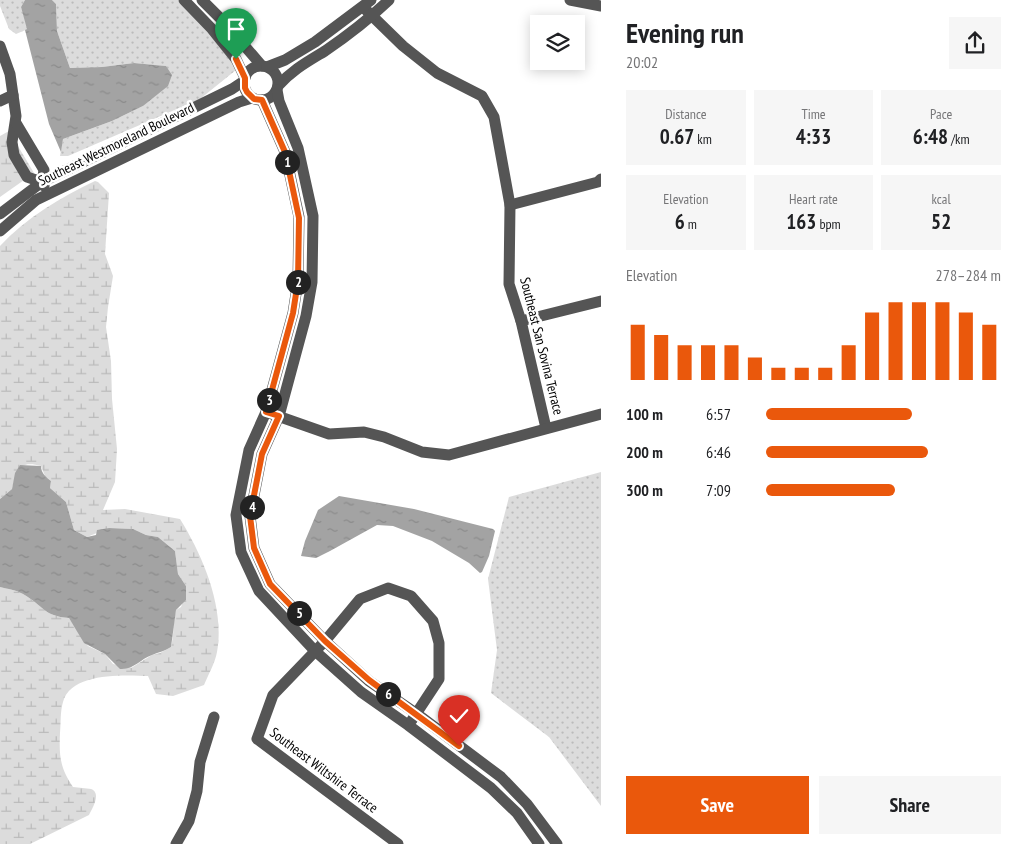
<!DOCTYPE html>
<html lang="en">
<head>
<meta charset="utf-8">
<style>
  :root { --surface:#fff; --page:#f6f6f6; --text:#202124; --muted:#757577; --accent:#ea580c }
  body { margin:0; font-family:"PT Sans Narrow",sans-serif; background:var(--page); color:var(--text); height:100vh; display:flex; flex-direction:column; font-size:19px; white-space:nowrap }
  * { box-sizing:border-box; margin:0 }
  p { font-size:16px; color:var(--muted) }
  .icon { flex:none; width:28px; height:28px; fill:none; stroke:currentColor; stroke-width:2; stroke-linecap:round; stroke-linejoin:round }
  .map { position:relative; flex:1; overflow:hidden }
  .drawer { display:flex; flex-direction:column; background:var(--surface); width:425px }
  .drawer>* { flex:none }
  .buttons { position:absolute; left:530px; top:15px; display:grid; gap:10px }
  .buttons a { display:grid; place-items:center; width:55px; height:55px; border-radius:0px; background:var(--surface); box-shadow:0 2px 12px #0003; font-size:25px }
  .pin { position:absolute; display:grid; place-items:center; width:42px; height:42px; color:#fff; margin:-51px -21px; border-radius:50% 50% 50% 0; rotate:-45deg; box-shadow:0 0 5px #0007 }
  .pin .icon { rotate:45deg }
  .km { position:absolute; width:25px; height:25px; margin:-12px; border-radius:50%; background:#222; color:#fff; font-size:14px; line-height:25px; text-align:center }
  .round { display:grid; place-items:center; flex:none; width:52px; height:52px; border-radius:0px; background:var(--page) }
  .head { display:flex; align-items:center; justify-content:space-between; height:85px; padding:0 25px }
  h1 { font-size:28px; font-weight:800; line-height:38px }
  .figures { display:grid; grid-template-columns:repeat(3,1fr); gap:8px; height:85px; padding:5px 25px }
  .figures div { display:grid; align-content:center; border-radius:0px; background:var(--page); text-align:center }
  .figures b { font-size:21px; font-weight:800 }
  .figures small { font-size:14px; font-weight:400 }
  .figures p { font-size:14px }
  .chart { height:140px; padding:10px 25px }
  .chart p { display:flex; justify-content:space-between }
  .chart svg { width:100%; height:90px; margin-top:5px; stroke:var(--accent); stroke-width:6 }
  .primary-button { display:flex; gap:10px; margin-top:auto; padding:10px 25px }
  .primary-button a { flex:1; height:58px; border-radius:0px; background:var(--accent); color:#fff; font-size:20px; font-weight:800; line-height:58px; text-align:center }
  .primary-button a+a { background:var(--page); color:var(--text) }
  ul { padding:0 25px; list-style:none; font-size:16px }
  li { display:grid; grid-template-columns:80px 60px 1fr; align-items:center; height:38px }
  li i { height:12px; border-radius:6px; background:var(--accent) }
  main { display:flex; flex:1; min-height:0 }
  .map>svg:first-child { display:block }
</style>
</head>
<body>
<main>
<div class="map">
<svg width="601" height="844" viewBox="0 0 601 844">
  <defs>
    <pattern id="green-dots" width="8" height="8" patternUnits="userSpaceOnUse" patternTransform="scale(1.25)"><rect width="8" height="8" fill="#dcdcdc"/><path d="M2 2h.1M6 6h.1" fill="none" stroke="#bbb" stroke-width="1.8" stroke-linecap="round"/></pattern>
    <pattern id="wetland-marsh" width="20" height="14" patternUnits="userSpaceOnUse" patternTransform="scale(1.25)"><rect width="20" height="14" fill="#dcdcdc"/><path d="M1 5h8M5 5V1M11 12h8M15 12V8" fill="none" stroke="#bbb"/></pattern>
    <pattern id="water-ripples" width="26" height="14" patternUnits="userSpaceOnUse" patternTransform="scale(1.25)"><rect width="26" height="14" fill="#a3a3a3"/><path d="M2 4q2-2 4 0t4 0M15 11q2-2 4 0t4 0" fill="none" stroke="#8b8b8b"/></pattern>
  </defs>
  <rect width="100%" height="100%" fill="#fff"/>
  <g fill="url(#green-dots)">
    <path d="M 0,0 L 25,0 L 21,7 L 28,29 L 16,34 L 9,29 L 0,6 Z"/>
    <path d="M 52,0 L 178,0 C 198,21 225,43 236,70 L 200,99 L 68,156 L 60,156 L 63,139 L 112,121 L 143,106 L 166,66 L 134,63 L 102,67 L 70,68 L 57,31 L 56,4 Z"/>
    <path d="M 601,472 L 601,806 L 549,737 L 491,693 L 497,650 L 488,579 L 509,497 Z"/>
  </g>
  <g fill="url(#wetland-marsh)">
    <path d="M 9,131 L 34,173 L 0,197 L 0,136 Z"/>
    <path d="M 95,181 L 98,182 L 109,193 L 105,254 L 113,276 L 108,307 L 106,327 L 111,361 L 112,399 L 117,449 L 115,482 L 103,510 L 125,509 L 180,519 C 203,556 225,608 217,652 C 215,663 208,675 204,685 L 173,696 L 156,694 L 148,676 C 124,675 71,672 63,702 C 60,712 61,723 60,733 C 59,756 60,768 73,787 C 79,788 86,788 91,789 C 102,793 92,809 89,815 L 30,844 L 0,844 L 0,587 C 8,589 16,590 23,594 C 44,606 43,616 69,618 L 88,646 L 105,654 L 113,664 L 131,668 L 152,655 L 160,653 L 171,647 C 174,635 173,622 176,610 L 181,607 L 185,596 L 186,586 L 178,574 L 175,551 L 158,537 L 146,535 L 133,529 L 109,528 L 87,537 L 74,530 L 66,502 L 50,488 L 51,481 L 45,476 L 41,466 C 18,460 17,471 12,489 L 0,499 L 0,246 C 26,218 61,197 95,181 Z"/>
  </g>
  <g fill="url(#water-ripples)">
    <path d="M 25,0 L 52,0 L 56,4 L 57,31 L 70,68 L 102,67 L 134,63 L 166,66 L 172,75 L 168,86 L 143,106 L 112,121 L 63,139 L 61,152 L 49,124 L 25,30 L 27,29 L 21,7 Z"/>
    <path d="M 20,465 L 41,466 C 41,473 46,477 51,481 L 50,488 L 66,502 L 74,530 L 87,537 L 96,535 L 97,530 L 109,528 L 133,529 L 146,535 L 158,537 L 175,551 L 178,574 L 186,586 L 186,600 L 176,610 L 171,647 C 165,651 159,652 152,655 C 140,659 134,670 120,669 L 105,654 L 84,643 L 69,618 C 43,616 44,606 23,594 C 16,590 8,589 0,587 L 0,499 L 12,489 L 15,473 Z"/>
    <path d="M 339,496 L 414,509 L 493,529 L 495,531 L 489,556 L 482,572 L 480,573 L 469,563 L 432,541 L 393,526 L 377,525 L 330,551 L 316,558 L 301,556 L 305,541 L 318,510 Z"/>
  </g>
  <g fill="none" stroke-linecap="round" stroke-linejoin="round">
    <g stroke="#555" stroke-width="11">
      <path d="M 184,0 L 212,29 L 236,59 L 245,78"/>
      <path d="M 202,0 L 224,22 L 262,66"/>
      <path d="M 570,0 L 601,6"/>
      <path d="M 363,7 L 403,46 L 437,73 L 482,96 L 494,117 L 510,205 L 509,284 L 521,321 L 546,428"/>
      <path d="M 0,46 L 10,74 L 16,116 L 12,142 L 14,155 L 27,177 L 42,182"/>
      <circle cx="261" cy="83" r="17"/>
      <path d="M 267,67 L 285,60 L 315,42 L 371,0"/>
      <path d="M 278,86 C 292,70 307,62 325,51 C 347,36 369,19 389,0"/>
      <path d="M 277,90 L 279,101 L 298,148 L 313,216 L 312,282 L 306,316 L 279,416 L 262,454 L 250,516 L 254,548 L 270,584 L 325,641 L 369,681 L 417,714 L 501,777 L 527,804 L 557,844"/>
      <path d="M 262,100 L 285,152 L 299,217 L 298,281 L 293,313 L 266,412 L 249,450 L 236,515 L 241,552 L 259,591 L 315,651 L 361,692 L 408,725 L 491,788 L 517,813 L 539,844"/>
      <path d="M 0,101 L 13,95"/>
      <path d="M 16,123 L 44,170 L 42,182 L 44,186"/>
      <path d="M 510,205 L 598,182 L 601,179"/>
      <path d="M 0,214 L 42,182 L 232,89 L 244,81"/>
      <path d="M 0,231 L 36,200 L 239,102 L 252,98"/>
      <path d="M 521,321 L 601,301"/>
      <path d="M 272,414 L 329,434 L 364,432 L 384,437 L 422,452 L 449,455 L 601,414"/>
      <path d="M 176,844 L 189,821 L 197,791 L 200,762 L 214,717"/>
      <path d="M 398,844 L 257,739 L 273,695 L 325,641 L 360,599 L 388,588 L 411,596 L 433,621 L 439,643 L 439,679 L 412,720"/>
    </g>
  </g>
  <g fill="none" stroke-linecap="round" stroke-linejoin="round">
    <defs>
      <path id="route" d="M 236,59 L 245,78 L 245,88 L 247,92 L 254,99 L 262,100 L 285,152 L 299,218 L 298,281 L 293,313 L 266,412 L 279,416 L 262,454 L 250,516 L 254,548 L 270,584 L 325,641 L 369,680 L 459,746"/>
    </defs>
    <use href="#route" stroke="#fff" stroke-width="10"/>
    <use href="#route" stroke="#ea580c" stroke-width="6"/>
  </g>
  <g text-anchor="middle" stroke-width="5" stroke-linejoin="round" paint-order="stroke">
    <g font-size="14" fill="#000" stroke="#fff">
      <text transform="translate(116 144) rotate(-26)" y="5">Southeast Westmoreland Boulevard</text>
      <text transform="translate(542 346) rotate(76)" y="5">Southeast San Sovina Terrace</text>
      <text transform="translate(324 770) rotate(37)" y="5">Southeast Wiltshire Terrace</text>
    </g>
  </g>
</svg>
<div class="buttons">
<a><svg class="icon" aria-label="layers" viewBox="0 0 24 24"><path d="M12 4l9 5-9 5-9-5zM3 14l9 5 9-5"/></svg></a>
</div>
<div class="pin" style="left:236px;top:59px;background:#1e9e55"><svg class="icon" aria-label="arrive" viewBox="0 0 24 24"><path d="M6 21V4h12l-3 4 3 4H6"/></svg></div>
<div class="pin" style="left:459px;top:746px;background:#d93025"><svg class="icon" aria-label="check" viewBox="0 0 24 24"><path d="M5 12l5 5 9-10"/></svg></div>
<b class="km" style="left:287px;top:162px">1</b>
<b class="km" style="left:298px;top:282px">2</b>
<b class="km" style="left:269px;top:400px">3</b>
<b class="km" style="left:252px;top:507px">4</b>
<b class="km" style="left:299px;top:613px">5</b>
<b class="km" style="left:388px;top:694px">6</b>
</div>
<section class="drawer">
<div class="head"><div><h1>Evening run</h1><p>20:02</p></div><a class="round"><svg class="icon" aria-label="share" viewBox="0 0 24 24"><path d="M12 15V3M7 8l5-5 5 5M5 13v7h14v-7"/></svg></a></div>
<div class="figures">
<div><p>Distance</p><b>0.67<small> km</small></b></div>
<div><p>Time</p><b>4:33</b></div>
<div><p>Pace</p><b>6:48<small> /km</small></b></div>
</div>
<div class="figures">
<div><p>Elevation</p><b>6<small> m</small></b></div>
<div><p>Heart rate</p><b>163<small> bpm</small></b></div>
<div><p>kcal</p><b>52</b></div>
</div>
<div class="chart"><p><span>Elevation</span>278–284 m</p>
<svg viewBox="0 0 160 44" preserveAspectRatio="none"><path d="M5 44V17M15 44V22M25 44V27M35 44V27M45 44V27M55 44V33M65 44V38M75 44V38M85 44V38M95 44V27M105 44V11M115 44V6M125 44V6M135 44V6M145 44V11M155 44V17"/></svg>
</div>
<ul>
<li><b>100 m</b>6:57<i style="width:62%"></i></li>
<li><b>200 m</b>6:46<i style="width:69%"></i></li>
<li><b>300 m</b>7:09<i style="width:55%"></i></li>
</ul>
<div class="primary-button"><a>Save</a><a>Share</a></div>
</section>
</main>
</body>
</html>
